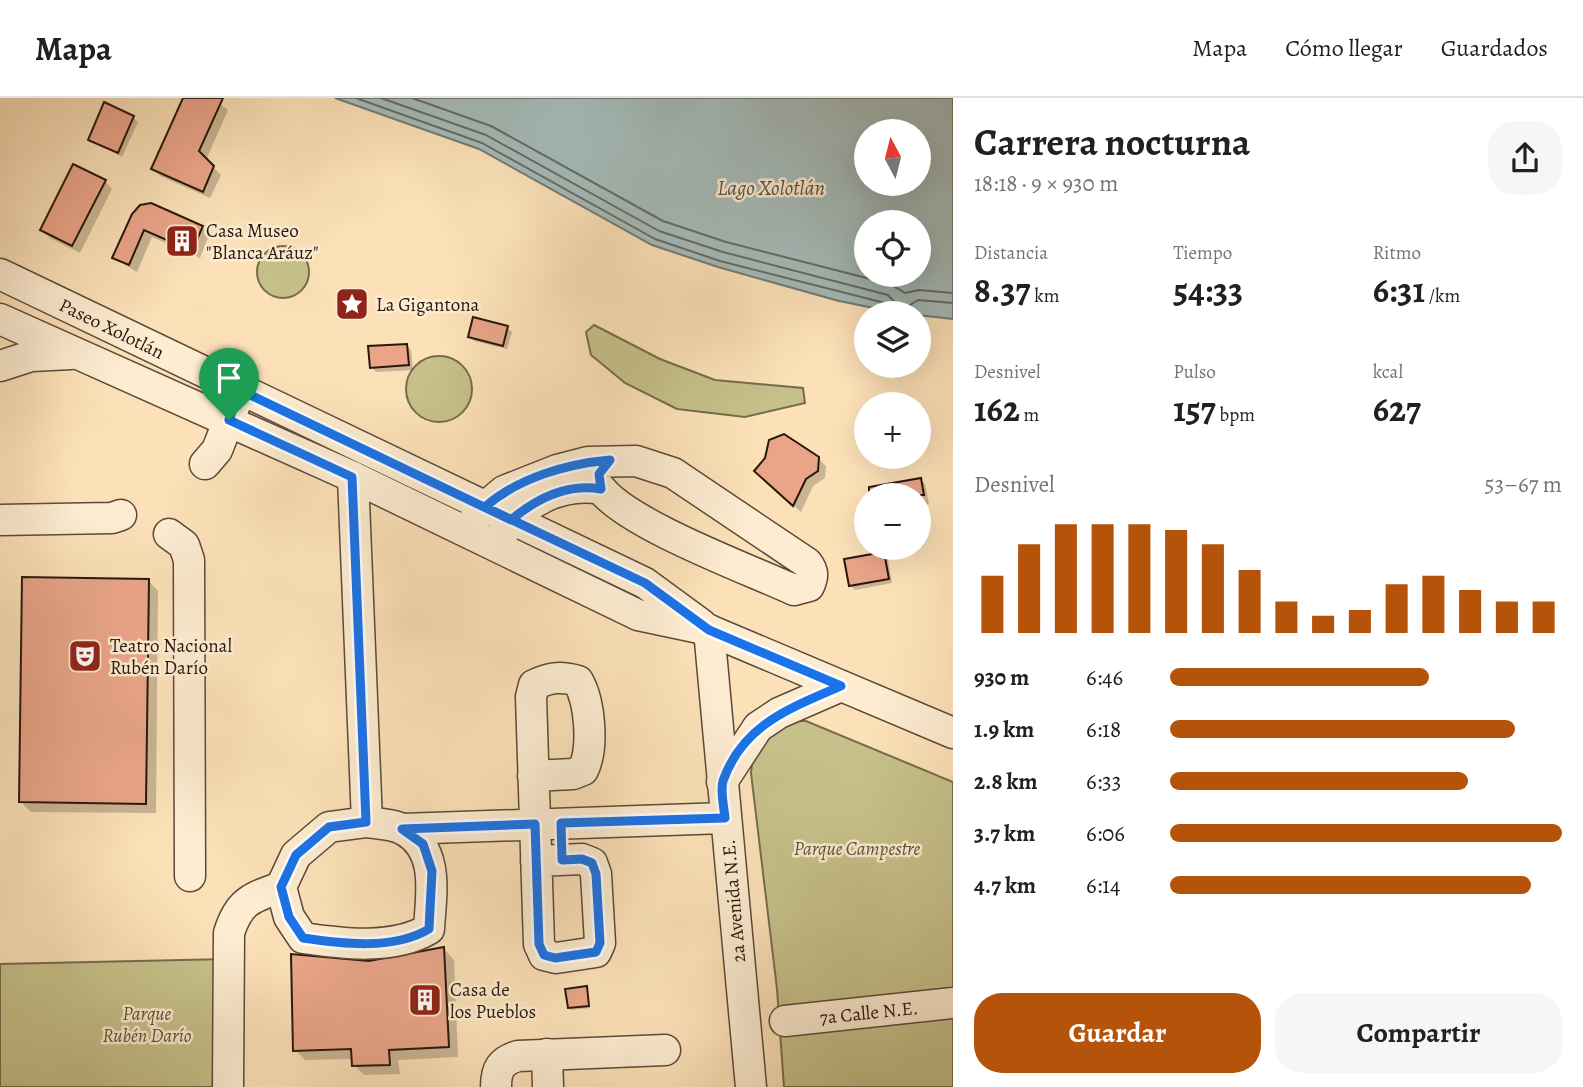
<!DOCTYPE html>
<html lang="es">
<head>
<meta charset="utf-8">
<style>
  :root { --surface:#fff; --page:#f6f6f6; --text:#202124; --muted:#757577; --line:#e0e0e0; --accent:#b45309 }
  body { margin:0; font-family:Alegreya,serif; background:var(--page); color:var(--text); height:100vh; display:flex; flex-direction:column; font-size:26px; white-space:nowrap }
  * { box-sizing:border-box; margin:0 }
  p { font-size:23px; color:var(--muted) }
  .icon { flex:none; width:38px; height:38px; fill:none; stroke:currentColor; stroke-width:2; stroke-linecap:round; stroke-linejoin:round }
  .map { position:relative; flex:1; overflow:hidden }
  .drawer { display:flex; flex-direction:column; background:var(--surface); width:630px }
  .drawer>* { flex:none }
  .needle { width:46px; rotate:353deg }
  .controls { position:absolute; left:854px; top:21px; display:grid; gap:14px }
  .controls a { display:grid; place-items:center; width:77px; height:77px; border-radius:50%; background:var(--surface); box-shadow:0 7px 28px #0002; font-size:35px }
  .pin { position:absolute; display:grid; place-items:center; width:60px; height:60px; color:#fff; margin:-72px -30px; border-radius:50% 50% 50% 0; rotate:-45deg; box-shadow:0 0 7px #0007 }
  .pin .icon { rotate:45deg }
  .round { display:grid; place-items:center; flex:none; width:74px; height:74px; border-radius:28px; background:var(--page) }
  .head { display:flex; align-items:center; justify-content:space-between; height:119px; padding:0 21px }
  h1 { font-size:38px; font-weight:700; line-height:52px }
  .figures { display:grid; grid-template-columns:repeat(3,1fr); gap:10px; height:119px; padding:7px 21px }
  .figures div { display:grid; align-content:center }
  .figures b { font-size:35px; font-weight:700 }
  .figures small { font-size:19px; font-weight:400 }
  .figures p { font-size:19px }
  .chart { height:196px; padding:14px 21px }
  .chart p { display:flex; justify-content:space-between }
  .chart svg { width:100%; height:126px; margin-top:7px; stroke:var(--accent); stroke-width:6 }
  .action { display:flex; gap:14px; margin-top:auto; padding:14px 21px }
  .action a { flex:1; height:80px; border-radius:28px; background:var(--accent); color:#fff; font-size:28px; font-weight:700; line-height:80px; text-align:center }
  .action a+a { background:var(--page); color:var(--text) }
  ul { padding:0 21px; list-style:none; font-size:23px }
  li { display:grid; grid-template-columns:112px 84px 1fr; align-items:center; height:52px }
  li i { height:18px; border-radius:9px; background:var(--accent) }
  header { display:flex; align-items:center; gap:42px; box-sizing:border-box; height:98px; padding:0 35px; background:var(--surface); border-bottom:2px solid var(--line) }
  header strong { font-size:33px }
  nav { display:flex; gap:38px; margin-inline-start:auto; font-size:24px }
  main { display:flex; flex:1; min-height:0 }
  .map>svg:first-child { display:block }
</style>
</head>
<body>
<header>
<strong>Mapa</strong>
<nav><a>Mapa</a><a>Cómo llegar</a><a>Guardados</a></nav>
</header>
<main>
<div class="map">
<svg width="953" height="989" viewBox="0 0 953 989">
  <rect width="100%" height="100%" fill="#fce1b8"/>
  <filter id="stains"><feTurbulence type="fractalNoise" baseFrequency=".00286" numOctaves="4"/><feColorMatrix values="0 0 0 0 .2 0 0 0 0 .09 0 0 0 0 .02 0 0 0 .5 -.17"/></filter>
  <radialGradient id="worn" r=".72"><stop offset=".6" stop-color="#630" stop-opacity="0"/><stop offset="1" stop-color="#630" stop-opacity=".3"/></radialGradient>
  <g fill="#c6c18a" stroke="#766c4c" stroke-width="2">
    <circle cx="283" cy="174" r="26"/>
    <path d="M 594,227 L 660,261 L 715,282 L 803,290 L 805,305 L 745,319 L 677,311 L 625,285 L 591,257 L 586,234 Z"/>
    <circle cx="439" cy="291" r="33"/>
    <path d="M 785,623 L 806,623 L 953,684 L 953,989 L 784,989 L 777,891 L 751,675 L 754,649 Z"/>
    <path d="M 227,861 L 228,989 L 0,989 L 0,866 Z"/>
  </g>
  <path fill="#a4bbba" stroke="#727a75" stroke-width="2" fill-rule="evenodd" d="M 335,0 L 953,0 L 953,221 L 899,215 L 839,203 L 718,169 L 652,147 L 479,51 ZM 866,33 L 919,33 L 919,86 L 866,86 ZM 866,124 L 919,124 L 919,177 L 866,177 Z"/>
  <g fill="#0003">
    <path d="M 185,0 L 212,0 L 228,12 L 206,62 L 221,77 L 210,100 L 160,78 L 153,70 Z"/>
    <path d="M 133,19 L 138,24 L 122,59 L 90,42 Z"/>
    <path d="M 105,83 L 112,91 L 80,155 L 50,140 L 42,132 Z"/>
    <path d="M 151,107 L 202,129 L 209,137 L 200,160 L 152,139 L 137,174 L 114,160 Z"/>
    <path d="M 507,230 L 512,234 L 507,251 L 474,243 L 470,239 Z"/>
    <path d="M 406,247 L 411,252 L 413,272 L 376,274 L 371,269 Z"/>
    <path d="M 818,360 L 826,368 L 825,380 L 813,388 L 801,414 L 764,381 Z"/>
    <path d="M 920,381 L 925,386 L 929,406 L 919,408 L 919,397 L 888,397 L 886,388 Z"/>
    <path d="M 883,456 L 888,461 L 892,485 L 855,492 L 850,487 Z"/>
    <path d="M 148,482 L 158,493 L 156,715 L 31,714 L 21,704 Z"/>
    <path d="M 444,851 L 454,862 L 458,959 L 398,962 L 400,976 L 364,977 L 354,967 L 353,961 L 305,962 L 295,952 L 369,865 Z"/>
    <path d="M 586,890 L 590,910 L 571,912 L 570,910 Z"/>
  </g>
  <g fill="none" stroke-linecap="round" stroke-linejoin="round">
    <g stroke="#666a64" stroke-width="2">
      <path d="M 356,0 L 482,45 L 655,141 L 720,163 L 885,205 L 891,215"/>
      <path d="M 381,0 L 486,37 L 659,133 L 723,154 L 888,197 L 902,212 L 918,202 L 953,205"/>
      <path d="M 412,0 L 491,28 L 663,123 L 726,144 L 890,186 L 905,195 L 919,192 L 953,195"/>
    </g>
  </g>
  <g fill="#eaa589" stroke="#27180d" stroke-width="2">
    <path d="M 183,0 L 223,0 L 199,53 L 214,68 L 203,94 L 151,71 Z"/>
    <path d="M 104,4 L 134,18 L 118,55 L 88,42 Z"/>
    <path d="M 73,66 L 106,82 L 72,148 L 40,132 Z"/>
    <path d="M 151,105 L 203,128 L 192,153 L 144,132 L 129,167 L 112,160 L 132,116 L 140,107 Z"/>
    <path d="M 473,219 L 508,228 L 503,248 L 468,239 Z"/>
    <path d="M 407,246 L 409,267 L 370,270 L 368,248 Z"/>
    <path d="M 784,336 L 819,359 L 818,373 L 806,381 L 793,408 L 754,373 L 765,360 L 769,342 Z"/>
    <path d="M 921,380 L 924,397 L 869,397 L 869,389 Z"/>
    <path d="M 884,454 L 889,481 L 849,488 L 844,461 Z"/>
    <path d="M 22,479 L 149,481 L 146,706 L 19,704 Z"/>
    <path d="M 444,849 L 449,949 L 389,952 L 390,967 L 352,968 L 351,951 L 293,953 L 291,856 L 369,863 Z"/>
    <path d="M 587,888 L 589,908 L 568,910 L 565,891 Z"/>
  </g>
  <g fill="none" stroke-linecap="round" stroke-linejoin="round">
    <defs>
      <g id="minor">
        <path d="M 0,176 L 645,485 L 701,526"/>
        <path d="M 0,221 L 353,379 L 638,517 L 709,532 L 953,635"/>
        <path d="M 0,268 L 31,258 L 71,256"/>
        <path d="M 205,366 L 217,352 L 236,304"/>
        <path d="M 353,379 L 367,724"/>
        <path d="M 475,421 L 485,409 L 504,393 L 557,372 L 588,364 L 636,363 L 673,375 L 807,465 C 814,474 813,479 809,488 L 794,492 C 748,471 629,427 601,391 C 563,384 523,403 502,436"/>
        <path d="M 0,422 L 112,420 L 121,417"/>
        <path d="M 169,436 L 184,447 L 189,462 L 190,778"/>
        <path d="M 709,532 L 751,989"/>
        <path d="M 533,678 L 573,676 L 583,672 C 594,650 590,604 578,583 C 562,578 550,579 534,587 L 531,599 L 539,846 L 544,857 L 556,860 L 596,854 L 600,845 L 596,776 L 592,765 L 582,761 L 536,763"/>
        <path d="M 722,684 L 758,629 L 779,615 L 841,588"/>
        <path d="M 367,724 C 378,726 394,726 404,732 C 440,752 431,796 429,831 C 394,852 343,846 303,840 L 289,819 L 281,789 L 296,757 L 329,729 Z"/>
        <path d="M 402,731 L 725,720"/>
        <path d="M 785,923 L 953,905"/>
        <path d="M 547,956 L 548,989"/>
        <path d="M 228,989 L 229,835 C 239,803 251,800 281,789"/>
        <path d="M 496,989 C 496,971 501,963 518,958 L 665,952"/>
      </g>
    </defs>
    <use href="#minor" stroke="#5c4a38" stroke-width="33"/>
    <use href="#minor" stroke="#fdecd1" stroke-width="30"/>
  </g>
  <g fill="none" stroke-linecap="round" stroke-linejoin="round">
    <defs>
      <path id="route" d="M 229,322 L 352,379 L 366,724 L 329,729 L 296,757 L 281,789 L 289,819 L 303,840 C 343,846 394,852 429,831 L 432,773 L 423,746 L 402,731 L 535,726 L 539,846 L 544,857 L 555,860 L 596,854 L 600,845 L 596,776 L 592,765 L 582,761 L 562,762 L 561,725 L 725,720 C 724,709 720,693 723,683 C 743,626 791,610 841,588 L 709,532 L 645,485 L 485,409 C 518,380 566,366 610,362 L 599,376 L 601,391 C 567,385 537,400 511,422 L 240,292 L 229,322"/>
    </defs>
    <use href="#route" stroke="#fff" stroke-width="14"/>
    <use href="#route" stroke="#1a73e8" stroke-width="9"/>
  </g>
  <defs>
    <symbol id="building-square" viewBox="-11 -11 22 22"><rect x="-9" y="-9" width="18" height="18" rx="4" fill="#8f2418" stroke="#fdecd1"/><path d="M-4-6H4V6H1V3H-1V6H-4ZM-2.5-4.3h1.7v1.8h-1.7ZM.8-4.3h1.7v1.8H.8ZM-2.5-1h1.7V.8h-1.7ZM.8-1h1.7V.8H.8Z" fill="#fff"/></symbol>
    <symbol id="sight-square" viewBox="-11 -11 22 22"><rect x="-9" y="-9" width="18" height="18" rx="4" fill="#8f2418" stroke="#fdecd1"/><path d="M0-6L1.8-2.2L6-1.7L2.9 1.2L3.7 5.4L0 3.3L-3.7 5.4L-2.9 1.2L-6-1.7L-1.8-2.2Z" fill="#fff"/></symbol>
    <symbol id="theatre-square" viewBox="-11 -11 22 22"><rect x="-9" y="-9" width="18" height="18" rx="4" fill="#8f2418" stroke="#fdecd1"/><path d="M-5-5.5Q0-4 5-5.5V0Q5 5 0 6Q-5 5-5 0ZM-3.3-2.5H-1v1.5H-3.3ZM1-2.5H3.3v1.5H1ZM-2.8 1Q0 5.5 2.8 1Z" fill="#fff"/></symbol>
  </defs>
  <g fill-rule="evenodd">
    <use href="#building-square" x="163" y="124" width="38" height="38"/>
    <use href="#sight-square" x="333" y="187" width="38" height="38"/>
    <use href="#theatre-square" x="66" y="539" width="38" height="38"/>
    <use href="#building-square" x="406" y="883" width="38" height="38"/>
  </g>
  <g text-anchor="middle" stroke-width="5" stroke-linejoin="round" paint-order="stroke">
    <g font-size="19" fill="#27180d" stroke="#fdecd1" text-anchor="start">
      <text x="206" y="139">Casa Museo<tspan x="206" dy="22">"Blanca Aráuz"</tspan></text>
      <text x="376" y="213">La Gigantona</text>
      <text x="110" y="554">Teatro Nacional<tspan x="110" dy="22">Rubén Darío</tspan></text>
      <text x="450" y="898">Casa de<tspan x="450" dy="22">los Pueblos</tspan></text>
    </g>
    <g font-size="19" fill="#27180d" stroke="#fdecd1">
      <text transform="translate(112 230) rotate(26)" y="7">Paseo Xolotlán</text>
      <text transform="translate(733 803) rotate(-95)" y="7">2a Avenida N.E.</text>
      <text transform="translate(869 914) rotate(-6)" y="7">7a Calle N.E.</text>
    </g>
    <g font-size="19" font-style="italic" fill="#5f5339" stroke="#fdecd1">
      <text x="857" y="757">Parque Campestre</text>
      <text x="147" y="922">Parque<tspan x="147" dy="22">Rubén Darío</tspan></text>
    </g>
    <g font-size="21" font-style="italic" fill="#53514a" stroke="#fdecd1">
      <text x="771" y="97">Lago Xolotlán</text>
    </g>
  </g>
  <rect width="100%" height="100%" filter="url(#stains)"/>
  <rect width="100%" height="100%" fill="url(#worn)"/>
</svg>
<div class="controls">
<a><svg class="needle" viewBox="-14 -14 28 28"><path d="M0-13l5 13h-10z" fill="#e53935"/><path d="M0 13l5-13h-10z" fill="#757577"/></svg></a>
<a><svg class="icon" aria-label="locate" viewBox="0 0 24 24"><circle cx="12" cy="12" r="6"/><path d="M12 2v4M12 18v4M2 12h4M18 12h4"/></svg></a>
<a><svg class="icon" aria-label="layers" viewBox="0 0 24 24"><path d="M12 4l9 5-9 5-9-5zM3 14l9 5 9-5"/></svg></a>
<a>+</a>
<a>−</a>
</div>
<div class="pin" style="left:229px;top:322px;background:#1e9e55"><svg class="icon" aria-label="arrive" viewBox="0 0 24 24"><path d="M6 21V4h12l-3 4 3 4H6"/></svg></div>
</div>
<section class="drawer">
<div class="head"><div><h1>Carrera nocturna</h1><p>18:18 · 9 × 930 m</p></div><a class="round"><svg class="icon" aria-label="share" viewBox="0 0 24 24"><path d="M12 15V3M7 8l5-5 5 5M5 13v7h14v-7"/></svg></a></div>
<div class="figures">
<div><p>Distancia</p><b>8.37<small> km</small></b></div>
<div><p>Tiempo</p><b>54:33</b></div>
<div><p>Ritmo</p><b>6:31<small> /km</small></b></div>
</div>
<div class="figures">
<div><p>Desnivel</p><b>162<small> m</small></b></div>
<div><p>Pulso</p><b>157<small> bpm</small></b></div>
<div><p>kcal</p><b>627</b></div>
</div>
<div class="chart"><p><span>Desnivel</span>53–67 m</p>
<svg viewBox="0 0 160 44" preserveAspectRatio="none"><path d="M5 44V24M15 44V13M25 44V6M35 44V6M45 44V6M55 44V8M65 44V13M75 44V22M85 44V33M95 44V38M105 44V36M115 44V27M125 44V24M135 44V29M145 44V33M155 44V33"/></svg>
</div>
<ul>
<li><b>930 m</b>6:46<i style="width:66%"></i></li>
<li><b>1.9 km</b>6:18<i style="width:88%"></i></li>
<li><b>2.8 km</b>6:33<i style="width:76%"></i></li>
<li><b>3.7 km</b>6:06<i style="width:100%"></i></li>
<li><b>4.7 km</b>6:14<i style="width:92%"></i></li>
</ul>
<div class="action"><a>Guardar</a><a>Compartir</a></div>
</section>
</main>
</body>
</html>
